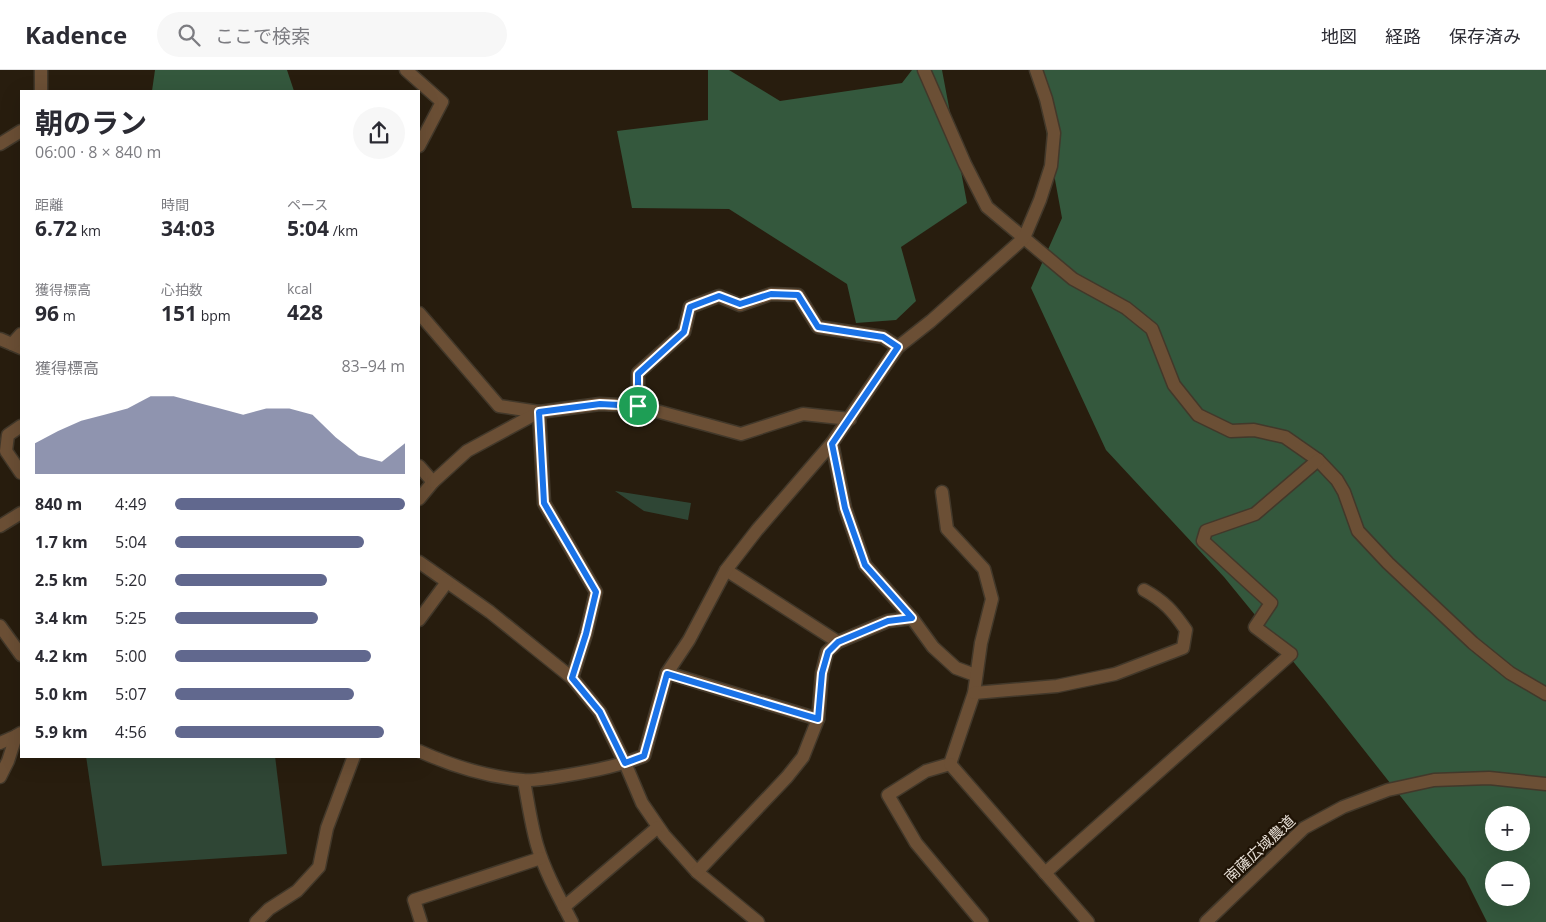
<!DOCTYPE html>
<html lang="ja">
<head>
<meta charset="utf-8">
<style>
  :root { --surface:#fff; --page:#f7f7f7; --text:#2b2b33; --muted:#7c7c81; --line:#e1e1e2; --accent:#61688e }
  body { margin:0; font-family:"Open Sans","Noto Sans JP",sans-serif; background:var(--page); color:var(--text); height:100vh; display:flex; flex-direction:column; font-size:19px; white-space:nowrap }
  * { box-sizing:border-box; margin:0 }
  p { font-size:16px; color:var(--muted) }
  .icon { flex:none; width:28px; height:28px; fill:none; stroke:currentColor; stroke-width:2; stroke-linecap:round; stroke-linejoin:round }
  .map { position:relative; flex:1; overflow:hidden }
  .details { position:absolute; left:20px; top:20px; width:400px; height:668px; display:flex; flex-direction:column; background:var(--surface); border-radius:0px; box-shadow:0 5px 20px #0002 }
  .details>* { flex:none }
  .fabs { position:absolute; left:1485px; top:736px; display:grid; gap:10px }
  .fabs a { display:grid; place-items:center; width:45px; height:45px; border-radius:50%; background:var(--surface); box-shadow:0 5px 20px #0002; font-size:25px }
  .pin { position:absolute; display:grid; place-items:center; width:42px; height:42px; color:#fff; margin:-21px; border:2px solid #fff; border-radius:50%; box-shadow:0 1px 5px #0007 }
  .round { display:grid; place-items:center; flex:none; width:52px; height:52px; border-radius:26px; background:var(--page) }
  .headline { display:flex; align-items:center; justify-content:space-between; height:85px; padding:0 15px }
  h1 { font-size:28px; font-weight:700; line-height:38px }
  .stats { display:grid; grid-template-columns:repeat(3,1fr); gap:8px; height:85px; padding:5px 15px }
  .stats div { display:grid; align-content:center }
  .stats b { font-size:21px; font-weight:700 }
  .stats small { font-size:14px; font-weight:400 }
  .stats p { font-size:14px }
  .chart { height:140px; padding:10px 15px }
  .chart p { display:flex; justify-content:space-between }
  .chart svg { width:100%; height:90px; margin-top:5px; fill:var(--accent); opacity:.7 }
  ul { padding:0 15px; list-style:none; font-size:16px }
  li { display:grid; grid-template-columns:80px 60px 1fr; align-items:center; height:38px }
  li i { height:12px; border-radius:6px; background:var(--accent) }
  header { display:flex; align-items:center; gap:30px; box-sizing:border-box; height:70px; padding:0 25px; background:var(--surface); border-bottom:1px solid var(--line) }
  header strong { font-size:24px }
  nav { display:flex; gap:28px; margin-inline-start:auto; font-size:18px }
  .search { width:350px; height:45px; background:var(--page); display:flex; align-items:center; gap:12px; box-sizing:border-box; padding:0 18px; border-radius:28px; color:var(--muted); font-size:19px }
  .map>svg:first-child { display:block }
</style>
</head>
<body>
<header>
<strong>Kadence</strong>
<div class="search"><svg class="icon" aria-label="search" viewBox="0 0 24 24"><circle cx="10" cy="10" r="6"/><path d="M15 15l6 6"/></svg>ここで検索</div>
<nav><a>地図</a><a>経路</a><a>保存済み</a></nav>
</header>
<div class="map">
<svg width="1546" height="852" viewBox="0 0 1546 852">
  <rect width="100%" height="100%" fill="#281d0e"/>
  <g fill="#2f4635">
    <path d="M 615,421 L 691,433 L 688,450 L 644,441 Z"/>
    <path d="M 86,686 L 275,686 L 287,784 L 102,796 Z"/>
  </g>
  <g fill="#34583d" fill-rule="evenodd">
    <path d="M 155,0 L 287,0 L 294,21 L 152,21 Z"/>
    <path d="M 708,0 L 729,0 L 780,31 L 902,13 L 912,0 L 942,0 L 967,133 L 901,177 L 916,231 L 896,250 L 856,253 L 847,214 L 729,139 L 632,138 L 617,61 L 708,50 Z"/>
    <path d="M 1035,0 L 1546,0 L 1546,852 L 1487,852 L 1465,808 L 1323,628 L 1224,507 L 1106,380 L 1031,218 L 1062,148 ZM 1494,745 L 1521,745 L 1521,772 L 1494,772 ZM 1494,800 L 1521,800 L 1521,828 L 1494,828 Z"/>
  </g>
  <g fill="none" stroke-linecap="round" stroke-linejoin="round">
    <defs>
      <g id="minor">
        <path d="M 41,0 L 41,21"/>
        <path d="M 406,0 L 442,32 L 419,76"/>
        <path d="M 924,0 L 965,94 L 987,137 L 1073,209 L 1126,238 L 1152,259 L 1174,315 L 1198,345 L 1231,361 L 1254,360 L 1285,367 L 1318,390 L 1337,410 L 1344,422 L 1358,461 L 1388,493 L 1473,573 L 1510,603 L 1546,624"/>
        <path d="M 0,74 L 21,61"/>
        <path d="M 419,243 L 499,336 L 539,342 L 600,334 L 638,336 L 741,364 L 803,344 L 850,349"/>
        <path d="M 0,269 L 21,278"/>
        <path d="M 12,274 L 21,264"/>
        <path d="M 638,336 L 638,303 L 684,262 L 690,237 L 719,226 L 740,235 L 771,224 L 798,225 L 818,257 L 883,267 L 898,277"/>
        <path d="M 539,342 L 544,433 L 596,522 L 586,564 L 572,608"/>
        <path d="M 21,356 L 8,365 L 6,381 L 21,403"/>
        <path d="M 832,373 L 845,438 L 865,495 L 912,548 L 933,577 L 956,598 L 975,605"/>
        <path d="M 419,396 L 433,412 L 419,429"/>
        <path d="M 433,412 L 467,381 L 539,342"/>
        <path d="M 942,422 L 947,459 L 984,499 L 992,529 L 981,573 L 974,623 L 950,694"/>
        <path d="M 0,456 L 21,443"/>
        <path d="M 419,492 L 490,542 L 572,608 L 600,642 L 625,693 L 642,733 L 664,765 L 697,802 L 758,852"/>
        <path d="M 726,500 L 838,572"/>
        <path d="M 419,550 L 447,512"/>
        <path d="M 0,556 L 21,585"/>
        <path d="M 667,603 L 818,649"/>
        <path d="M 974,623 L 1057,616 L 1115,604 L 1183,578 L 1186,560 C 1173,541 1164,531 1144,520"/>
        <path d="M 0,673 L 16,666"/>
        <path d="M 419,681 C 450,695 488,707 523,710 C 531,711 541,709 550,708 C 582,703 613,698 644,686 L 667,603 L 689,570 L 726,500 L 757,460 L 832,373 L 898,277 L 931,251 L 1024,168 L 1040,130 L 1051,96 L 1054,63 L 1046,29 L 1036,0"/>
        <path d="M 950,694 L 926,701 L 888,725 L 916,773 L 982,852"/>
        <path d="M 950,694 L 1088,852"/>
        <path d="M 0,707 L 8,691 L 16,666 L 21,663"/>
        <path d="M 524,711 C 528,732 531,754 537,775 C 545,802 559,827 572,852"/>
        <path d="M 697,802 L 787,707 L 803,687 L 818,649 L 822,603 L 827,582 L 838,572 L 888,551 L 912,548"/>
        <path d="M 1045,803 L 1291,584 L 1255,557 L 1271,533 L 1203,471 L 1206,461 L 1255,444 L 1318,390"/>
        <path d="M 564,837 L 658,757"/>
        <path d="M 256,852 L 269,839 L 297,821 L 319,797 L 327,758 L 354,686"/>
        <path d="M 421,852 L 414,830 L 541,788"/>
        <path d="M 1206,852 L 1304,758 L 1343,737 L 1388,720 L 1434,710 L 1489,708 L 1546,714"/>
      </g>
    </defs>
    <use href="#minor" stroke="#42382a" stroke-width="15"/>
    <use href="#minor" stroke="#6b4f35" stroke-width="12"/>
  </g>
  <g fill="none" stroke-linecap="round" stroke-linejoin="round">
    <defs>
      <path id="route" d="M 771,224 L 798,225 L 818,257 L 883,267 L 898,277 L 832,374 L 845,438 L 865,495 L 912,548 L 888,551 L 838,572 L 828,582 L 822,603 L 818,649 L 667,604 L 644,686 L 625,693 L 600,642 L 572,608 L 586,564 L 596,522 L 544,433 L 539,342 L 600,334 L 638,336 L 638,304 L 684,262 L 690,237 L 719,226 L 740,234 Z"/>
    </defs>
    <use href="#route" stroke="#fff" stroke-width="10"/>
    <use href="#route" stroke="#1a73e8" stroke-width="6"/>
  </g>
  <g text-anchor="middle" stroke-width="4.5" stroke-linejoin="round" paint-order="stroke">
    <g font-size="15" fill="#e4dcd3" stroke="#1f1305">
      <text transform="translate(1260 779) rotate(-43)" y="5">南薩広域農道</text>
    </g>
  </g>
</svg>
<div class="fabs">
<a>+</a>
<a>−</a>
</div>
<div class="pin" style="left:638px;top:336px;background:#1e9e55"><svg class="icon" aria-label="arrive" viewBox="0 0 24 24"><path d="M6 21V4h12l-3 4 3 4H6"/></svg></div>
<section class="details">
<div class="headline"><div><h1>朝のラン</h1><p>06:00 · 8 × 840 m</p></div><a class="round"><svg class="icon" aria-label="share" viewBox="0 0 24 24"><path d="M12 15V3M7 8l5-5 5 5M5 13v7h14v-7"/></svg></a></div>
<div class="stats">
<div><p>距離</p><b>6.72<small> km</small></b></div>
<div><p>時間</p><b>34:03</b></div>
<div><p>ペース</p><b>5:04<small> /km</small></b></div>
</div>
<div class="stats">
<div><p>獲得標高</p><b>96<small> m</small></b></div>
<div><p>心拍数</p><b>151<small> bpm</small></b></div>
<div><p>kcal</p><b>428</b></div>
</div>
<div class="chart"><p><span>獲得標高</span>83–94 m</p>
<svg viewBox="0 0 160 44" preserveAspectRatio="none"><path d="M0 44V29L10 23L20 18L30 15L40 12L50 6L60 6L70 9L80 12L90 15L100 12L110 12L120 15L130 26L140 35L150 38L160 29V44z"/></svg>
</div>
<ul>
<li><b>840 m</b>4:49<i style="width:100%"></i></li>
<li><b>1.7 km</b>5:04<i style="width:82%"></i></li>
<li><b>2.5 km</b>5:20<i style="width:66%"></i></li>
<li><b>3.4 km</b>5:25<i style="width:62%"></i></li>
<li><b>4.2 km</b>5:00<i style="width:85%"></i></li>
<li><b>5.0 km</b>5:07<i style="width:78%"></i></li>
<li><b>5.9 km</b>4:56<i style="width:91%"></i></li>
</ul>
</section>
</div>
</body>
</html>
